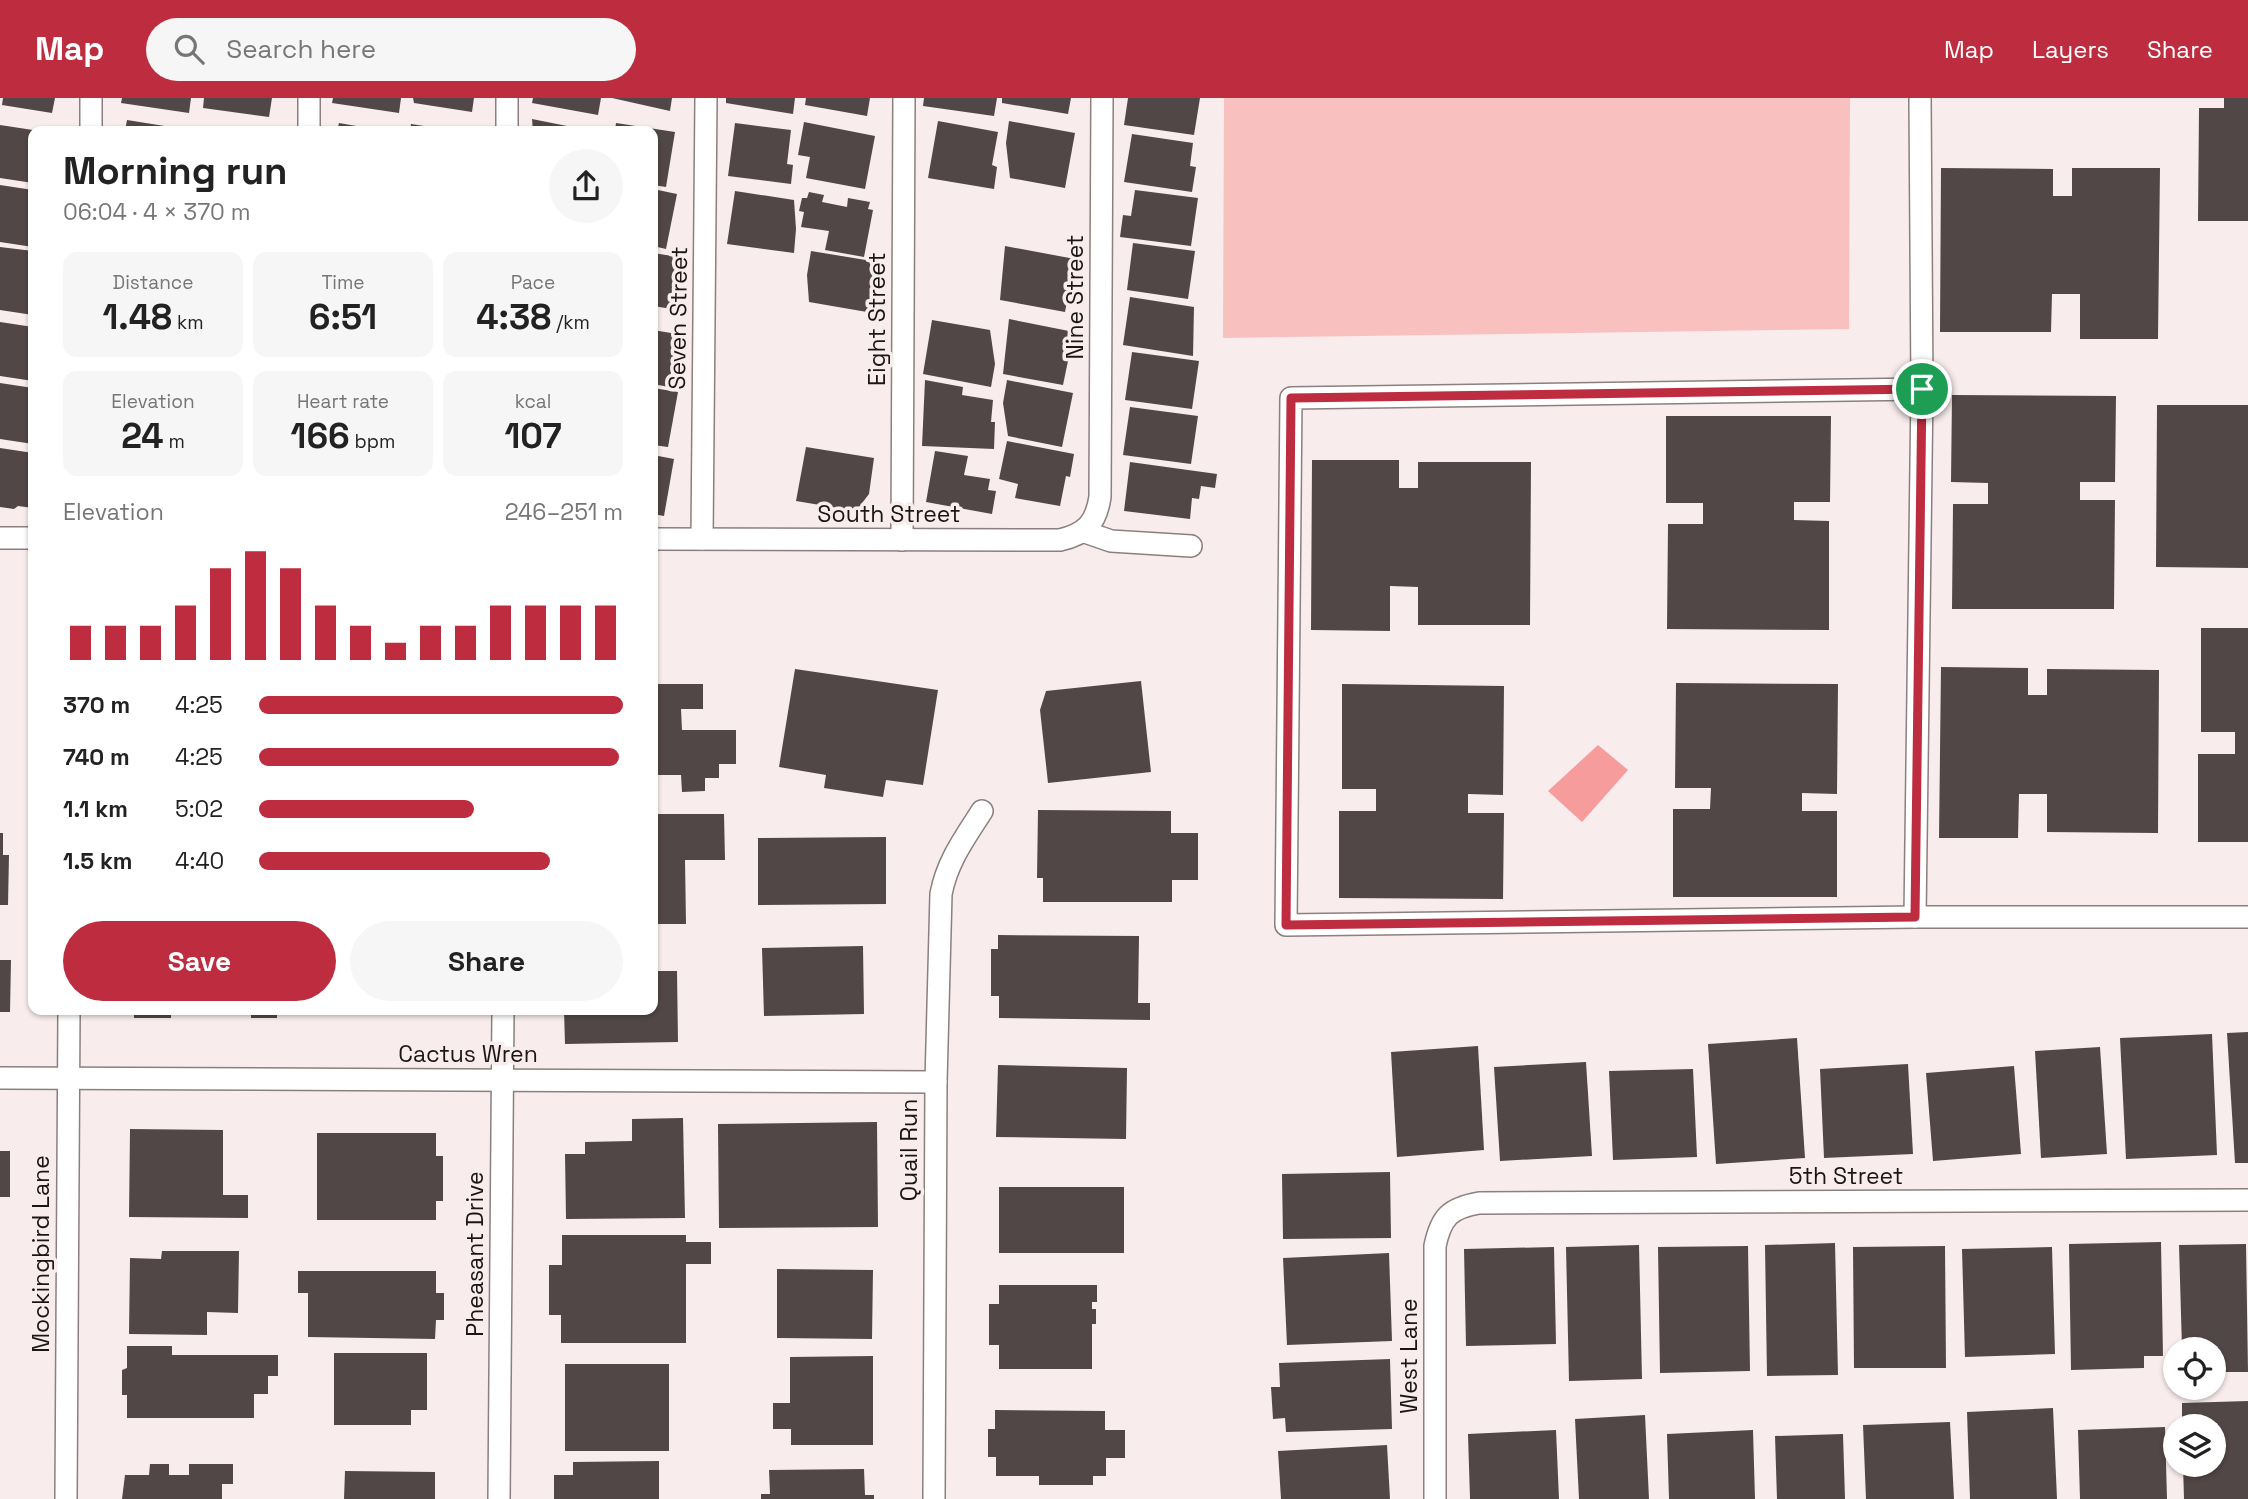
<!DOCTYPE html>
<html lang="en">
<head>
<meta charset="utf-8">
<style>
  :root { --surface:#fff; --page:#f6f6f6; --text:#222; --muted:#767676; --accent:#bd2c3f }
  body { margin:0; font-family:"Space Grotesk",sans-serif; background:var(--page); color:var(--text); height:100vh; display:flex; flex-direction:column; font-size:26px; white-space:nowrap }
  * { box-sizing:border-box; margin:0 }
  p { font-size:23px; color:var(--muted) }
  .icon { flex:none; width:38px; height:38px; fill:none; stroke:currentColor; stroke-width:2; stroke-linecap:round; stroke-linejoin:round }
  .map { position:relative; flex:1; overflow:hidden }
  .details { position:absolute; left:28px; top:28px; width:630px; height:889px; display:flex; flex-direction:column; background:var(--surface); border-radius:14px; box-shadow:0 2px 5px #0004 }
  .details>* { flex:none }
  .fabs { position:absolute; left:2163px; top:1239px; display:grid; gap:14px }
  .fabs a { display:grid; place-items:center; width:63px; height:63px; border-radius:50%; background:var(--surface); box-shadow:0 2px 5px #0004; font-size:35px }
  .pin { position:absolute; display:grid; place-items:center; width:60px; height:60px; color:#fff; margin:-30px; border:4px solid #fff; border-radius:50%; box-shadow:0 2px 7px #0007 }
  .round { display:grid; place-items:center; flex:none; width:74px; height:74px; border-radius:37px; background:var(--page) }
  .headline { display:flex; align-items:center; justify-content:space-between; height:119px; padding:0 35px }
  h1 { font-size:38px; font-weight:700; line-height:52px }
  .metrics { display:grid; grid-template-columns:repeat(3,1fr); gap:10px; height:119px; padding:7px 35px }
  .metrics div { display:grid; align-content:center; border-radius:14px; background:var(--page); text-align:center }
  .metrics b { font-size:35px; font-weight:700 }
  .metrics small { font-size:19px; font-weight:400 }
  .metrics p { font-size:19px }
  .chart { height:196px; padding:14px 35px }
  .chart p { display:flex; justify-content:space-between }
  .chart svg { width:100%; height:126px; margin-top:7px; stroke:var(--accent); stroke-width:6 }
  .action { display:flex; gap:14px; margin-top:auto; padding:14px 35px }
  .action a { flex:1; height:80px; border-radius:42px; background:var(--accent); color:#fff; font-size:28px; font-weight:700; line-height:80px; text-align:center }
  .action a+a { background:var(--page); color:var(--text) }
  ul { padding:0 35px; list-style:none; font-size:23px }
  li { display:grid; grid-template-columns:112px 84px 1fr; align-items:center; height:52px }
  li i { height:18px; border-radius:9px; background:var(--accent) }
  header { display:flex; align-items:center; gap:42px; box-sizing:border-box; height:98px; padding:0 35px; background:var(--accent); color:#fff }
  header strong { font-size:33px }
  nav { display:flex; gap:38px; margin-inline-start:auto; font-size:24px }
  .search { width:490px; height:63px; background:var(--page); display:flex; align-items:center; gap:18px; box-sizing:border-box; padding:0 24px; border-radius:38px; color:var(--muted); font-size:26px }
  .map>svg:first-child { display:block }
</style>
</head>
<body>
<header>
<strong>Map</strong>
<div class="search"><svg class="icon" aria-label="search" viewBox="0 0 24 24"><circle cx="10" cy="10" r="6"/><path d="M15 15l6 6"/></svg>Search here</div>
<nav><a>Map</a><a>Layers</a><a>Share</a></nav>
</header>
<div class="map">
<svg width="2248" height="1401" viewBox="0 0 2248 1401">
  <rect width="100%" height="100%" fill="#f9ecec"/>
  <path fill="#f8c1c0" d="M 1224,0 L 1850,0 L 1849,231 L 1223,240 Z"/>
  <path fill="#f79c9d" d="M 1598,647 L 1628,672 L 1582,724 L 1548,693 Z"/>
  <g fill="#524747">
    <path d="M 3,0 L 55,0 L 52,15 L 2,7 Z"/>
    <path d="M 122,0 L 191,0 L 189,15 L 121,5 Z"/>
    <path d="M 204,0 L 272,0 L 269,19 L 203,10 Z"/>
    <path d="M 333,0 L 401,0 L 399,15 L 332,5 Z"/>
    <path d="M 413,0 L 474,0 L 472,14 L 414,5 Z"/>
    <path d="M 533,0 L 601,0 L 598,17 L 532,5 Z"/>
    <path d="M 612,0 L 672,0 L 670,13 Z"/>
    <path d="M 726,0 L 795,0 L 793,16 L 726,5 Z"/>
    <path d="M 806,0 L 870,0 L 867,18 L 805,7 Z"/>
    <path d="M 924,0 L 997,0 L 994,18 L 923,8 Z"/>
    <path d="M 1002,0 L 1071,0 L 1068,16 L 1002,5 Z"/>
    <path d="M 1128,0 L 1200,0 L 1194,37 L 1124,27 Z"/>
    <path d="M 2224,0 L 2248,0 L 2248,123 L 2198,123 L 2199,10 L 2224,10 Z"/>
    <path d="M 532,21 L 587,32 L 587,33 L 533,33 Z"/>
    <path d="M 127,22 L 183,31 L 183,33 L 125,33 Z"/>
    <path d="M 938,23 L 998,34 L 992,67 L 997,69 L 994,91 L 928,80 Z"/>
    <path d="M 1009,23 L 1075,35 L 1065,90 L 1010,80 L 1006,45 Z"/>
    <path d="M 804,24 L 875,38 L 865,91 L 806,80 L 810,59 L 798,57 Z"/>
    <path d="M 339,25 L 379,32 L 379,33 L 337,33 Z"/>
    <path d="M 616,25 L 675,34 L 666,89 L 653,87 L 653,33 L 615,33 Z"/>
    <path d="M 735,25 L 791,32 L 787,66 L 793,67 L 791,86 L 728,78 Z"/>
    <path d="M 411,26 L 450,32 L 450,33 L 410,33 Z"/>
    <path d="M 0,27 L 33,32 L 33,85 L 0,80 Z"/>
    <path d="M 1132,36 L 1193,45 L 1190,68 L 1196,69 L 1192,94 L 1124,84 Z"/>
    <path d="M 1941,70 L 2053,71 L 2053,98 L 2072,98 L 2072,70 L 2160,70 L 2158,241 L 2080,241 L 2080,196 L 2052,196 L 2051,234 L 1940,234 Z"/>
    <path d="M 0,87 L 33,92 L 33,149 L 0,144 Z"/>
    <path d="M 653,91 L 677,96 L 666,151 L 653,148 Z"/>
    <path d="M 1135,92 L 1198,100 L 1191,148 L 1120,139 L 1123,117 L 1131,118 Z"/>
    <path d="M 735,93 L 794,102 L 796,131 L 794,155 L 727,146 Z"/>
    <path d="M 809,94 L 824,97 L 822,104 L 847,109 L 848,100 L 870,104 L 868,111 L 873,112 L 864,159 L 825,152 L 829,133 L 801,129 L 804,114 L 799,113 L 802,100 L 807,100 Z"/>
    <path d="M 1133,145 L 1195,153 L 1188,201 L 1127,192 Z"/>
    <path d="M 1005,148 L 1075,161 L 1065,214 L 1000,202 Z"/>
    <path d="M 0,149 L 33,153 L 33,217 L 0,212 Z"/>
    <path d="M 811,153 L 878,164 L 867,214 L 809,204 L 807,177 Z"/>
    <path d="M 653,155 L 679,159 L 672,211 L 653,208 Z"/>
    <path d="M 1130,199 L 1194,209 L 1193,258 L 1123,247 Z"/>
    <path d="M 1009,221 L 1074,234 L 1063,287 L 1003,276 Z"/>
    <path d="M 932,222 L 990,232 L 995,266 L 991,289 L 923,276 Z"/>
    <path d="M 0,224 L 33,229 L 33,283 L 0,278 Z"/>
    <path d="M 653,232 L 677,236 L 669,289 L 653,286 Z"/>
    <path d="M 1132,254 L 1199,263 L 1192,311 L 1125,302 Z"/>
    <path d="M 925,282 L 963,289 L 962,297 L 993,302 L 991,324 L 995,324 L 994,351 L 922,348 Z"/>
    <path d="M 1007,282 L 1073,295 L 1062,349 L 1008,338 L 1003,305 Z"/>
    <path d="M 0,285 L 33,290 L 33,346 L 0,341 Z"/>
    <path d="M 653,290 L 678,294 L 668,349 L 653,347 Z"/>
    <path d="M 1952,297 L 2116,298 L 2115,384 L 2080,384 L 2080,402 L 2115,402 L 2114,511 L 1952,511 L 1953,406 L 1988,406 L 1988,385 L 1951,384 Z"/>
    <path d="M 2157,307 L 2248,307 L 2248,470 L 2156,469 Z"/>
    <path d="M 1130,309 L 1198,318 L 1191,366 L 1123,357 Z"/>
    <path d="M 1666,318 L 1831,318 L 1830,404 L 1794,404 L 1794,422 L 1829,423 L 1829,532 L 1667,531 L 1668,426 L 1703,426 L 1703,405 L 1666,405 Z"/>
    <path d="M 1007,343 L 1074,356 L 1070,379 L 1066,378 L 1060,408 L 1015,400 L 1018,386 L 999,381 Z"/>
    <path d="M 806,349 L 874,360 L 869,396 L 856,413 L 796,403 Z"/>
    <path d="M 0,350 L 33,355 L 33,410 L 18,408 L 14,411 L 0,409 Z"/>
    <path d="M 935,353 L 968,358 L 964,377 L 990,381 L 988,392 L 996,393 L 992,416 L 926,404 Z"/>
    <path d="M 653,357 L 674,361 L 664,418 L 653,416 Z"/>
    <path d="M 1312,362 L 1399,362 L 1399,390 L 1418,390 L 1418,364 L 1531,364 L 1530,527 L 1418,527 L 1418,489 L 1390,488 L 1390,533 L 1311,532 Z"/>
    <path d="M 1130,364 L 1217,376 L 1215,390 L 1201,388 L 1199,401 L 1192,400 L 1190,421 L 1124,413 Z"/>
    <path d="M 2201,530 L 2248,530 L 2248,744 L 2198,744 L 2198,656 L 2235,656 L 2235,634 L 2201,634 Z"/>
    <path d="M 1941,569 L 2028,570 L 2028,597 L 2047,597 L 2047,571 L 2159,572 L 2158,735 L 2047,734 L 2047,696 L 2019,696 L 2018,740 L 1939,740 Z"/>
    <path d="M 795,571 L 938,592 L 923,687 L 886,682 L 883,699 L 824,690 L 826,677 L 779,669 Z"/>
    <path d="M 1141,583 L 1151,674 L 1048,685 L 1040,612 L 1046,593 Z"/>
    <path d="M 1676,585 L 1838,586 L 1837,696 L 1802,695 L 1802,713 L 1837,713 L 1837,799 L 1673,799 L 1673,711 L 1710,711 L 1711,690 L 1675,690 Z"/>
    <path d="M 653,586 L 703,586 L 703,611 L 681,611 L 682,632 L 736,632 L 736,666 L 719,666 L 719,680 L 705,680 L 705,693 L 682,694 L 681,677 L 653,677 Z"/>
    <path d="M 1342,586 L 1504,588 L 1503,697 L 1468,696 L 1468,715 L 1504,715 L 1503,801 L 1339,800 L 1339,713 L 1376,713 L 1376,691 L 1342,691 Z"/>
    <path d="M 1038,712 L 1171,713 L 1171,735 L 1198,735 L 1198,782 L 1172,782 L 1172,804 L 1043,804 L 1043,780 L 1037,780 Z"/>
    <path d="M 653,716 L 724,716 L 725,762 L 685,762 L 686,826 L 653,826 Z"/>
    <path d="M 0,735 L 3,735 L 3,757 L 9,757 L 8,807 L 0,807 Z"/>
    <path d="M 886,739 L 886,806 L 758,807 L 758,740 Z"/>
    <path d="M 998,837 L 1139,838 L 1138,905 L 1150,905 L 1150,922 L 999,920 L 999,898 L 991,898 L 991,851 L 998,851 Z"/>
    <path d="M 863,848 L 864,916 L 764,918 L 762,850 Z"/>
    <path d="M 653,855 L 658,855 L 658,873 L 677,873 L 678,944 L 565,946 L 564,912 L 653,912 Z"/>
    <path d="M 0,862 L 11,862 L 10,914 L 0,914 Z"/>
    <rect x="134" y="912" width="37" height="8"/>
    <rect x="251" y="912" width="26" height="8"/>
    <path d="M 2248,934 L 2248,1065 L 2235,1065 L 2227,935 Z"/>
    <path d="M 2212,936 L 2217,1057 L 2126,1061 L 2120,940 Z"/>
    <path d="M 1797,940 L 1805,1060 L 1716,1066 L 1708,946 Z"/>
    <path d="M 1478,948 L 1484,1052 L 1397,1059 L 1391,954 Z"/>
    <path d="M 2100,949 L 2107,1056 L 2041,1060 L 2035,953 Z"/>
    <path d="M 1586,964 L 1592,1058 L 1500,1063 L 1494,969 Z"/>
    <path d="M 1908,966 L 1913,1056 L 1824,1060 L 1820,971 Z"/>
    <path d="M 998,967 L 1127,970 L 1126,1041 L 996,1039 Z"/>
    <path d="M 2014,968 L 2021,1056 L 1933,1063 L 1926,975 Z"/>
    <path d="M 1693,971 L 1697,1059 L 1613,1062 L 1609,973 Z"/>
    <path d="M 683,1020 L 685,1120 L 566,1121 L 565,1056 L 585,1056 L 585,1044 L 632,1043 L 632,1021 Z"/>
    <path d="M 877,1024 L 878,1129 L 719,1130 L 718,1026 Z"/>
    <path d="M 130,1031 L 223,1032 L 223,1097 L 248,1097 L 248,1120 L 129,1119 Z"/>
    <path d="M 317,1035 L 436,1035 L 436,1058 L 443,1058 L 443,1103 L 436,1103 L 436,1122 L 317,1122 Z"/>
    <rect x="0" y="1053" width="10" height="46"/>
    <path d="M 1390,1074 L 1391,1140 L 1283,1141 L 1282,1076 Z"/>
    <rect x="999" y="1089" width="125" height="66"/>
    <path d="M 562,1137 L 686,1137 L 686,1144 L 711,1144 L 711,1166 L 686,1166 L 686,1245 L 561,1245 L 561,1217 L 549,1217 L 549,1167 L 562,1167 Z"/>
    <path d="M 2161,1144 L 2163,1258 L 2144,1258 L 2144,1270 L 2071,1272 L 2069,1146 Z"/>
    <path d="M 1835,1145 L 1838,1277 L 1767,1278 L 1765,1147 Z"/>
    <path d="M 2246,1146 L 2248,1274 L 2214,1274 L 2214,1251 L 2182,1251 L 2179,1147 Z"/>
    <path d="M 1639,1147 L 1642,1281 L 1569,1283 L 1566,1149 Z"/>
    <path d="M 1748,1148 L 1750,1273 L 1660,1275 L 1658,1149 Z"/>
    <path d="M 1945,1148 L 1946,1270 L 1854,1270 L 1853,1149 Z"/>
    <path d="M 1554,1149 L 1556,1246 L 1466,1248 L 1464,1151 Z"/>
    <path d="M 2052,1149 L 2055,1256 L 1965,1259 L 1962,1151 Z"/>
    <path d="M 162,1153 L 239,1153 L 238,1215 L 207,1214 L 207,1237 L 129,1236 L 130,1160 L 161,1161 Z"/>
    <path d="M 1389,1155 L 1392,1243 L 1287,1247 L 1283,1160 Z"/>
    <path d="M 777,1171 L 873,1172 L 872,1241 L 777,1240 Z"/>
    <path d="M 298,1173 L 436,1173 L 436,1195 L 444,1195 L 444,1222 L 436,1222 L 435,1241 L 308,1239 L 308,1195 L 298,1195 Z"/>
    <path d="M 999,1187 L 1097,1187 L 1097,1204 L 1092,1204 L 1092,1211 L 1096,1211 L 1096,1226 L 1092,1226 L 1092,1271 L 999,1271 L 999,1247 L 989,1247 L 989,1206 L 999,1206 Z"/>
    <path d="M 127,1248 L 172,1248 L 172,1257 L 278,1257 L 278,1278 L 268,1278 L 268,1296 L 254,1296 L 254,1320 L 127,1320 L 127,1297 L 122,1297 L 122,1272 L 127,1270 Z"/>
    <path d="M 334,1255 L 427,1255 L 427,1312 L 411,1312 L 411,1327 L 334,1327 Z"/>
    <path d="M 873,1258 L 873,1347 L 791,1347 L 791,1331 L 773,1331 L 773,1305 L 790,1305 L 790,1259 Z"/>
    <path d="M 1390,1261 L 1392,1331 L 1286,1334 L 1285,1320 L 1273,1321 L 1271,1289 L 1280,1289 L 1279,1265 Z"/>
    <rect x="565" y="1266" width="104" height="87"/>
    <path d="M 2248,1303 L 2248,1401 L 2184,1401 L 2183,1367 L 2214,1367 L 2214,1328 L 2182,1328 L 2182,1305 Z"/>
    <path d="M 2053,1310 L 2057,1401 L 1970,1401 L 1967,1314 Z"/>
    <path d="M 995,1312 L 1105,1313 L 1105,1332 L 1125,1332 L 1125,1360 L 1106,1360 L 1106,1378 L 1093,1378 L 1093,1387 L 1039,1387 L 1039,1378 L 996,1378 L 996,1359 L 988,1359 L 988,1331 L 995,1331 Z"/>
    <path d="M 1645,1317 L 1649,1401 L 1579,1401 L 1575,1321 Z"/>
    <path d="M 1950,1324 L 1954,1401 L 1866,1401 L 1863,1327 Z"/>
    <path d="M 2165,1329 L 2167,1401 L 2080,1401 L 2078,1332 Z"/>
    <path d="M 1556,1332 L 1559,1401 L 1470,1401 L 1468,1336 Z"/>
    <path d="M 1753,1332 L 1755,1401 L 1669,1401 L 1667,1336 Z"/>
    <path d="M 1843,1336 L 1845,1401 L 1777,1401 L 1775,1338 Z"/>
    <path d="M 1387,1347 L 1390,1401 L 1281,1401 L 1278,1353 Z"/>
    <path d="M 659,1363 L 659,1401 L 554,1401 L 554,1377 L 573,1377 L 573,1364 Z"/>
    <path d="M 150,1366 L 169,1366 L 169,1377 L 189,1377 L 189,1366 L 233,1366 L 233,1386 L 222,1386 L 222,1401 L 122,1401 L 125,1377 L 149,1377 Z"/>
    <path d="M 864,1371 L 865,1397 L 874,1397 L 874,1401 L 761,1401 L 761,1396 L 770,1396 L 769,1372 Z"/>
    <path d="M 345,1373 L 435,1374 L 435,1401 L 344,1401 Z"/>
  </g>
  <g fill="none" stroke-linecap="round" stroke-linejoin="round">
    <defs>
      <g id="service">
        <path d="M 91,33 L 91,0"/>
        <path d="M 309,33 L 309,0"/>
        <path d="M 507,33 L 507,0"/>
        <path d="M 1922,291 L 1291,300 L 1286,827 L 1915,819 L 2248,819"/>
        <path d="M 1085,434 L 1111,443 L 1191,448"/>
        <path d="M 0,440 L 33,440"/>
        <path d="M 653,441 L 1060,442 C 1086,436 1096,425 1100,399 L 1102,0"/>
        <path d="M 702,441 L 706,0"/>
        <path d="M 902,442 L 904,0"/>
        <path d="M 1915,819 L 1922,291 L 1920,0"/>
        <path d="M 0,980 L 936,984"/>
        <path d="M 66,1401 L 69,912"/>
        <path d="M 499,1401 L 503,912"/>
        <path d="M 934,1401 L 936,984 L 941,796 C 947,764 964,741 982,713"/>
        <path d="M 1435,1401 L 1435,1148 C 1441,1119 1450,1110 1479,1105 L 2248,1102"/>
      </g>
    </defs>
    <use href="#service" stroke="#8b7f7f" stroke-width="24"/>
    <use href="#service" stroke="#fff" stroke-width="21"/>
  </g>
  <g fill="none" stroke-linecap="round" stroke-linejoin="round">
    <defs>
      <path id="route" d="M 1922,291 L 1915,819 L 1286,827 L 1291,300 Z"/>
    </defs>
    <use href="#route" stroke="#fff" stroke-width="14"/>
    <use href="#route" stroke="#bd2c3f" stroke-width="9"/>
  </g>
  <g text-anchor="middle" stroke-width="7" stroke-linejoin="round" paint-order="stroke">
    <g font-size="23" fill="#1b1616" stroke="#f9ecec">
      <text transform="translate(1075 199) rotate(-90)" y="8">Nine Street</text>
      <text transform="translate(678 220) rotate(-89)" y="8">Seven Street</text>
      <text transform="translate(877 221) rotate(-90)" y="8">Eight Street</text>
      <text x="889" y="424">South Street</text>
      <text x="468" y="964">Cactus Wren</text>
      <text transform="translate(909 1052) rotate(-90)" y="8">Quail Run</text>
      <text x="1846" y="1086">5th Street</text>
      <text transform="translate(41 1156) rotate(-90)" y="8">Mockingbird Lane</text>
      <text transform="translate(475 1156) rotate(-90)" y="8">Pheasant Drive</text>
      <text transform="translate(1409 1258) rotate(-90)" y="8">West Lane</text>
    </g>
  </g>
</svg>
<div class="fabs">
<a><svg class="icon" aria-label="locate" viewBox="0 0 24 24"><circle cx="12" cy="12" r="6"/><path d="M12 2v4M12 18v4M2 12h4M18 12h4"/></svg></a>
<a><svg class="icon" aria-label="layers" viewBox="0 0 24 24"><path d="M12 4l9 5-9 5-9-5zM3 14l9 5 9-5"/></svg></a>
</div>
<div class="pin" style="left:1922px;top:291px;background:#1e9e55"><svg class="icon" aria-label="arrive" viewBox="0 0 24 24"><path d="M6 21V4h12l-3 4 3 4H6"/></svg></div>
<section class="details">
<div class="headline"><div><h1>Morning run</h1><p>06:04 · 4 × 370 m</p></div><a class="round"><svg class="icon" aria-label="share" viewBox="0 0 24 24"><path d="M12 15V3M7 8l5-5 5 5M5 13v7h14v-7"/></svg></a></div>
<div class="metrics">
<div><p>Distance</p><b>1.48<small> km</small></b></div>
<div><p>Time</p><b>6:51</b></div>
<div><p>Pace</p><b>4:38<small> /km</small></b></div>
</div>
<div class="metrics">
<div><p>Elevation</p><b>24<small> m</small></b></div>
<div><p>Heart rate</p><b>166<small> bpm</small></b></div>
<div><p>kcal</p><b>107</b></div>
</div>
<div class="chart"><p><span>Elevation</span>246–251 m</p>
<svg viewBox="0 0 160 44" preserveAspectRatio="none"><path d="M5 44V32M15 44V32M25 44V32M35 44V25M45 44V12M55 44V6M65 44V12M75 44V25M85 44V32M95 44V38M105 44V32M115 44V32M125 44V25M135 44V25M145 44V25M155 44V25"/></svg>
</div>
<ul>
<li><b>370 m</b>4:25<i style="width:100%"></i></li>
<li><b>740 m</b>4:25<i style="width:99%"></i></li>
<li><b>1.1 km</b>5:02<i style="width:59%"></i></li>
<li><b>1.5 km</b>4:40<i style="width:80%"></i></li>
</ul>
<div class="action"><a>Save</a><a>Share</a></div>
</section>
</div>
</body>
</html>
